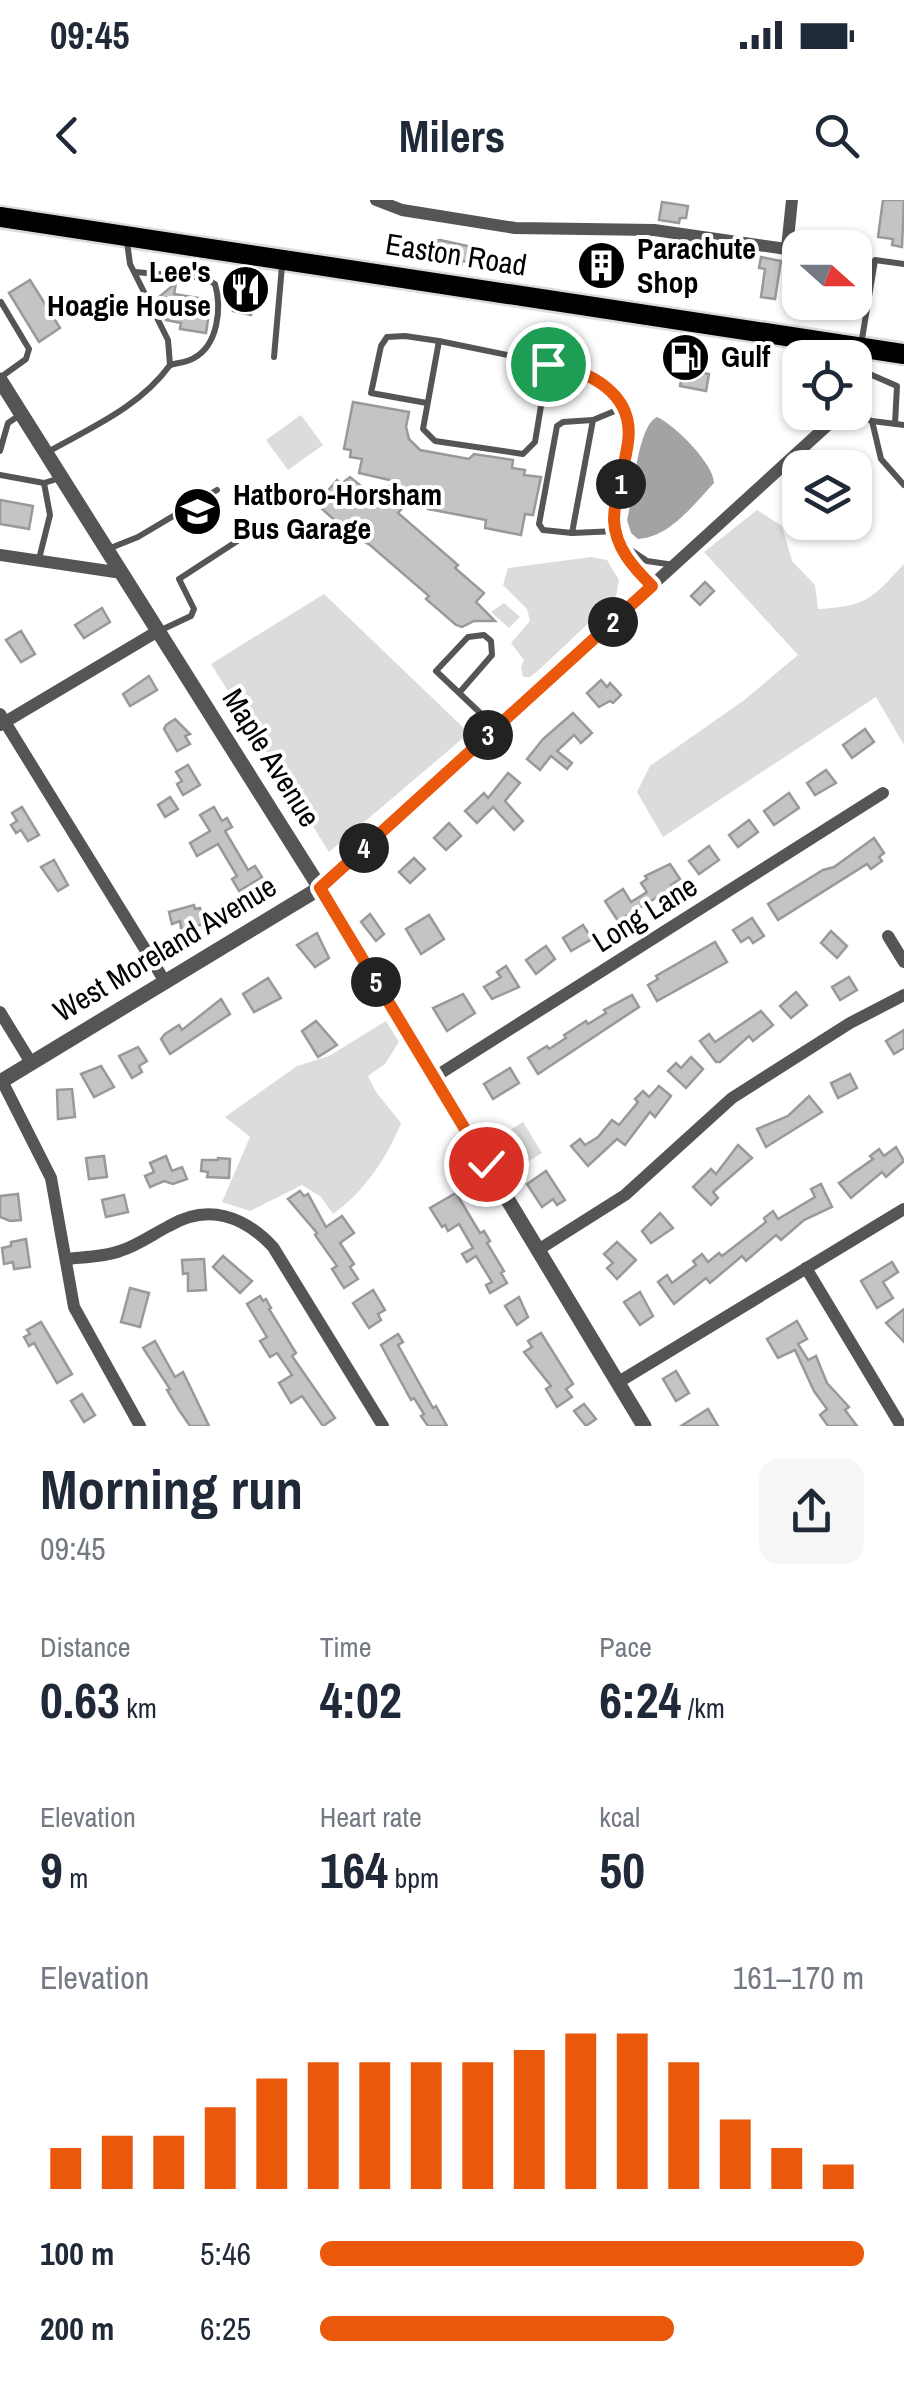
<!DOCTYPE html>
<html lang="en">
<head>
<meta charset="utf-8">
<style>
  :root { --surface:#fff; --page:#f6f6f7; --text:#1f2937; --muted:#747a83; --accent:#ea580c }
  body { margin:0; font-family:"Archivo Narrow",sans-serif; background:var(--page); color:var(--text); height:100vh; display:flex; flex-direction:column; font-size:38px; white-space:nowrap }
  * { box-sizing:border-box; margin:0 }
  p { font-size:32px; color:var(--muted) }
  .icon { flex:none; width:55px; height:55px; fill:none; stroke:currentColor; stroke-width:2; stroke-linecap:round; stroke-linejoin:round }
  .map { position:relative; height:1226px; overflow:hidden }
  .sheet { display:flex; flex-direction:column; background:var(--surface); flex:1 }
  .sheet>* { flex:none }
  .needle { width:65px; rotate:111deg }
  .tools { position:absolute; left:782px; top:30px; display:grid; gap:20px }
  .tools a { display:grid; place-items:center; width:90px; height:90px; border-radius:20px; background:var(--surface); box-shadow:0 2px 8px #0004; font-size:50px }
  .pin { position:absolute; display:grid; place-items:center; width:85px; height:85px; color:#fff; margin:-42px; border:5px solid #fff; border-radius:50%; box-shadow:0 2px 10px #0007 }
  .km { position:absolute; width:50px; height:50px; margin:-25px; border-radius:50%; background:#222; color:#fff; font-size:28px; line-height:50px; text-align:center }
  .round { display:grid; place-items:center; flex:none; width:105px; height:105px; border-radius:20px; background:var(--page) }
  .overview { display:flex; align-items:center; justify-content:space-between; height:170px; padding:0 40px }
  h1 { font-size:55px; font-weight:800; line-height:75px }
  .metrics { display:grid; grid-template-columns:repeat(3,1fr); gap:15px; height:170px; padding:10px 40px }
  .metrics div { display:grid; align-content:center }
  .metrics b { font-size:50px; font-weight:800 }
  .metrics small { font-size:28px; font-weight:400 }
  .metrics p { font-size:28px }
  .chart { height:280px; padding:20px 40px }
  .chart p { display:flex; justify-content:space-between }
  .chart svg { width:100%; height:180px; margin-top:10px; stroke:var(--accent); stroke-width:6 }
  ul { padding:0 40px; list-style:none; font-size:32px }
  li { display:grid; grid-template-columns:160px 120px 1fr; align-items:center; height:75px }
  li i { height:25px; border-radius:12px; background:var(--accent) }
  .status { display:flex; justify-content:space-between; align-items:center; height:70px; padding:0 50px; background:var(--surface); direction:ltr }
  .status svg { height:28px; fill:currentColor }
  header { display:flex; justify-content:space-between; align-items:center; height:130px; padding:0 40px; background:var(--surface); font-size:45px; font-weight:800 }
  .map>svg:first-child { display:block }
</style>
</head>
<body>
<div class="status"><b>09:45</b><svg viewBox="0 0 49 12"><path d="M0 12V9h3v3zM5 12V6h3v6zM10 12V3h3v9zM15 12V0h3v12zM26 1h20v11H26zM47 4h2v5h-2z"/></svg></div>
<header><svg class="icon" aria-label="back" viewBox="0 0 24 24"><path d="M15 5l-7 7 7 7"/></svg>Milers<svg class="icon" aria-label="search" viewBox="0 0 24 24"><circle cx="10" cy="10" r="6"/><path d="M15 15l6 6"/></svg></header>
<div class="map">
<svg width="904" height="1226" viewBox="0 0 904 1226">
  <rect width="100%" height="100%" fill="#fff"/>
  <g fill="#dcdcdc">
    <path d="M 301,215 L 323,245 L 288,270 L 266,240 Z"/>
    <path d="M 757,310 L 782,326 L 792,361 L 815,385 L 818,409 C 868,406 871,399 904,364 L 904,545 L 876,497 L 663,637 L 637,592 L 650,566 L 743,501 L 798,455 L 704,352 Z"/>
    <path d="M 591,357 L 607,360 L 619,380 L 616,397 L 540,469 L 530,477 L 523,477 L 521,467 L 524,460 L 511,443 L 530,421 L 527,409 L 503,385 L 508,368 Z"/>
    <path d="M 324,394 L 469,533 L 329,652 L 211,464 Z"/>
    <path d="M 504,403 L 520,417 L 509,428 L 491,412 Z"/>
    <path d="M 386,821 L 399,842 L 385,864 L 368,876 L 376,892 L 401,923 C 386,959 365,991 333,1014 L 321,997 L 302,985 L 250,1011 L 222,1002 L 250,937 L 225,917 L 297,866 L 329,856 Z"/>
    <path d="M 523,922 L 542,953 L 513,971 L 494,940 Z"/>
  </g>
  <path fill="#a3a3a3" d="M 657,217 C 675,225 714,264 714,283 C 693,305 670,337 638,339 L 631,333 L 627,320 C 633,296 637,226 657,217 Z"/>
  <g fill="#c4c4c4" stroke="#999" stroke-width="2.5">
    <path d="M 883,0 L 904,0 L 902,47 L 892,45 L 893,39 L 878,37 Z"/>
    <path d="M 662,2 L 688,6 L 686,18 L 680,18 L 679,23 L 659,20 Z"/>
    <path d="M 440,40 L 472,47 L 469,62 L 462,61 L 461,65 L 437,61 L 438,57 L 430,56 L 432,41 Z"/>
    <path d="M 761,57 L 781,61 L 775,99 L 761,97 L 765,69 L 759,68 Z"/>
    <path d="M 30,80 L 60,128 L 39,142 L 9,93 Z"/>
    <path d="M 230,82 L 263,87 L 261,102 L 254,101 L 251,115 L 233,111 L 233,100 L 226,99 Z"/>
    <path d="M 176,83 L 174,94 L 211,100 L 206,133 L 180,129 L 181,123 L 166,120 L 169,98 L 159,97 Z"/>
    <path d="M 680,143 L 697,145 L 693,171 L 709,174 L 706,191 L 680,186 L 683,170 L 675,169 Z"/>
    <path d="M 353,202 L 409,212 L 406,227 L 409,239 L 420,250 L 469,259 L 474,254 L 513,260 L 512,268 L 525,270 L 524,275 L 541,277 L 533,315 L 525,314 L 521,335 L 485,328 L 486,320 L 428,309 L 430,300 L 412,297 L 398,313 L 458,365 L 455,368 L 484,393 L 476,402 L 495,421 L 474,421 L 462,427 L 456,425 L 426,399 L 429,396 L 370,345 L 350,334 L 321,308 L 323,304 L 319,301 L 337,280 L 341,284 L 350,277 L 377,299 L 394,281 L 359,273 L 362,259 L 350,257 L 351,250 L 344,249 Z"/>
    <path d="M 0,300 L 33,306 L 29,329 L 0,324 Z"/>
    <path d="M 705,382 L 714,391 L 700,405 L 691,396 Z"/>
    <path d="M 102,408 L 110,422 L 84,438 L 75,425 Z"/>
    <path d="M 21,431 L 35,454 L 21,462 L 6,440 Z"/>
    <path d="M 149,476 L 157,490 L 130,506 L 123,494 Z"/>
    <path d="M 601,480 L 607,487 L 610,483 L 621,495 L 613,503 L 610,501 L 599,507 L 587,493 Z"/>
    <path d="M 573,513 L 592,533 L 581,543 L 574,535 L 557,551 L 572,563 L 567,569 L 551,556 L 540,570 L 527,559 L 543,539 Z"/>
    <path d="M 175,519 L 190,534 L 185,536 L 190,544 L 177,551 L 164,529 L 166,525 Z"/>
    <path d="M 865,529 L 874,542 L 852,558 L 843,545 Z"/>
    <path d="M 188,565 L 200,585 L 183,595 L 177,584 L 182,581 L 176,572 Z"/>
    <path d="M 826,570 L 836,583 L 815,595 L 807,583 Z"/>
    <path d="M 508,573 L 520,583 L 505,601 L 523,621 L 514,630 L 493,607 L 477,623 L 465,611 L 484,593 L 488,598 Z"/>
    <path d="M 789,593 L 799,608 L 774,625 L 764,611 Z"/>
    <path d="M 170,597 L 178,609 L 165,617 L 158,605 Z"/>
    <path d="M 22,607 L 39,635 L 28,641 L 21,630 L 16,633 L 11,625 L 17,621 L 12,613 Z"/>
    <path d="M 214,607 L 222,621 L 227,618 L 232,627 L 225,631 L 248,670 L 255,666 L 262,677 L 239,691 L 232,679 L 237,676 L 218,644 L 197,656 L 190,643 L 210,631 L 200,615 Z"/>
    <path d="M 749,620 L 758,632 L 738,647 L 729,635 Z"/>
    <path d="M 449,623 L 461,636 L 446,650 L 434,638 Z"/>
    <path d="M 874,638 L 884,653 L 879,657 L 882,661 L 871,669 L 867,664 L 778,720 L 768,704 L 823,670 L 834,667 Z"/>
    <path d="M 709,646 L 719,660 L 699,674 L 689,661 Z"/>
    <path d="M 414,658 L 425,669 L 410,683 L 399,672 Z"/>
    <path d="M 54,660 L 68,685 L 58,691 L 41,667 Z"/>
    <path d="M 670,664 L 680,679 L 671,685 L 672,688 L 618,721 L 605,701 L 623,689 L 631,702 L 647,692 L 641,683 L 647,679 L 645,676 Z"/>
    <path d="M 194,705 L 195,709 L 200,708 L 204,724 L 188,728 L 181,728 L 180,721 L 172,724 L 169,712 Z"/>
    <path d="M 370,714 L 384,734 L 376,741 L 361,722 Z"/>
    <path d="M 429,715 L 444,739 L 421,754 L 406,729 Z"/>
    <path d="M 752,718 L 764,736 L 753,743 L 749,737 L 741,742 L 733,730 Z"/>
    <path d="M 583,725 L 592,739 L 571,751 L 563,738 Z"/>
    <path d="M 831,731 L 847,746 L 837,758 L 821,743 Z"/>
    <path d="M 317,733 L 329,758 L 315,767 L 297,745 Z"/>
    <path d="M 715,742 L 727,762 L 657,801 L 648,785 L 658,779 L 656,776 Z"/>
    <path d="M 546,746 L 555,759 L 536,774 L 526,760 Z"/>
    <path d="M 506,766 L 519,787 L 492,799 L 484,787 L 501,777 L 497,772 Z"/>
    <path d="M 849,777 L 857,790 L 840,800 L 832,787 Z"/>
    <path d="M 268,778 L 281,798 L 254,812 L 243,794 Z"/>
    <path d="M 796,792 L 807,805 L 791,818 L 780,806 Z"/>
    <path d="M 463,794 L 475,813 L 447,831 L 433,808 Z"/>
    <path d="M 632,795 L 639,807 L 538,874 L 528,858 L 547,846 L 549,849 L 566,838 L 564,835 L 586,821 L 588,824 L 606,813 L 604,810 Z"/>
    <path d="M 221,799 L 230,814 L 170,854 L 161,839 L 165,834 L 179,825 L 182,830 Z"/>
    <path d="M 761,811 L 773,825 L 753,841 L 749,836 L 720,862 L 716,862 L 700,841 L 709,834 L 715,842 Z"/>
    <path d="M 316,821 L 337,845 L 318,857 L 302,831 Z"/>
    <path d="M 904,830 L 904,848 L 894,854 L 886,841 Z"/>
    <path d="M 138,847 L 147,861 L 139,866 L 142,872 L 132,878 L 119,856 Z"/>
    <path d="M 691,857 L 703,869 L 686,888 L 668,871 L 676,863 L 681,868 Z"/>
    <path d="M 101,866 L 114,887 L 94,897 L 81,874 Z"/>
    <path d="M 510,868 L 519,883 L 493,899 L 484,884 Z"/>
    <path d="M 850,874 L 857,888 L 838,898 L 831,883 Z"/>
    <path d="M 659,886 L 671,896 L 655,917 L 650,912 L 625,945 L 617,939 L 588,966 L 571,946 L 580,939 L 585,945 L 598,937 L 612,920 L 619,925 L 638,902 L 635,899 L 643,891 L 649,897 Z"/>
    <path d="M 72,889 L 75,917 L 58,919 L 57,890 Z"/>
    <path d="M 809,896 L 822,912 L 766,947 L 757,929 L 788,916 Z"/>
    <path d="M 738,945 L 752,958 L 713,992 L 718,998 L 711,1005 L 693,987 L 711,969 L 716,974 Z"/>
    <path d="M 896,947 L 904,961 L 886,977 L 882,972 L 851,998 L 839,983 L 873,959 L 870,956 L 879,949 L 884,956 Z"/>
    <path d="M 104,956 L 107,977 L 89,979 L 86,958 Z"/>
    <path d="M 166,956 L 172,971 L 182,967 L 187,979 L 173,984 L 164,981 L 150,987 L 145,976 L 154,972 L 150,963 Z"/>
    <path d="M 218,958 L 230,959 L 229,978 L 207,977 L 208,972 L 201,971 L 202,960 L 218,960 Z"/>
    <path d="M 546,971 L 565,1000 L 557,1005 L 553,999 L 542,1007 L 527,984 Z"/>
    <path d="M 821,984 L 832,1007 L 804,1020 L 781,1040 L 776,1035 L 746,1061 L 742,1056 L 710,1083 L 706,1078 L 674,1104 L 658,1082 L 667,1075 L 672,1083 L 696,1065 L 693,1061 L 702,1054 L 708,1062 L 719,1053 L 722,1056 L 766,1022 L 764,1018 L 773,1011 L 778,1019 L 815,997 L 811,989 Z"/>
    <path d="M 300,991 L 304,996 L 308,994 L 326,1027 L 342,1016 L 354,1033 L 340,1043 L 354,1064 L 350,1067 L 358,1079 L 344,1088 L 332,1069 L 337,1066 L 315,1035 L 317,1033 L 288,999 Z"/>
    <path d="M 456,993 L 480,1033 L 484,1031 L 490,1041 L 487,1043 L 504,1071 L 501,1073 L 507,1083 L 490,1093 L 486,1085 L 492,1082 L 476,1056 L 467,1062 L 462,1054 L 473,1048 L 459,1024 L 448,1031 L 445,1025 L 442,1027 L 430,1008 Z"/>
    <path d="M 18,994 L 21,1020 L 10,1021 L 0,1017 L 0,996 Z"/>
    <path d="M 124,995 L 128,1012 L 106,1017 L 102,1000 Z"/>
    <path d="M 660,1013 L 673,1028 L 651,1043 L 642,1031 Z"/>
    <path d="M 26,1039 L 30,1067 L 14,1069 L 13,1062 L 4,1064 L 2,1048 L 11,1046 L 11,1042 Z"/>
    <path d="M 617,1042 L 636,1060 L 617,1079 L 607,1068 L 613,1063 L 604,1054 Z"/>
    <path d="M 223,1056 L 252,1081 L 240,1093 L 213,1067 Z"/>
    <path d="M 204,1059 L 206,1090 L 188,1091 L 188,1073 L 183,1074 L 182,1060 Z"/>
    <path d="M 892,1062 L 898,1072 L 883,1082 L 893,1098 L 877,1108 L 861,1081 Z"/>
    <path d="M 130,1088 L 149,1093 L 140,1127 L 121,1122 Z"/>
    <path d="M 373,1090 L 385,1110 L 378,1114 L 381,1120 L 369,1128 L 353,1103 Z"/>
    <path d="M 640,1092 L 653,1116 L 640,1125 L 624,1102 Z"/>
    <path d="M 260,1096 L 263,1101 L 266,1099 L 271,1108 L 269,1109 L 296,1153 L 292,1156 L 335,1218 L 323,1226 L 302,1196 L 291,1203 L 279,1183 L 292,1175 L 277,1153 L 270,1157 L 260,1141 L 267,1137 L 247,1104 Z"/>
    <path d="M 519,1097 L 528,1117 L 517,1125 L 505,1106 Z"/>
    <path d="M 904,1109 L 904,1142 L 886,1123 Z"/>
    <path d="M 797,1121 L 807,1139 L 798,1144 L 808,1160 L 816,1156 L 827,1183 L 849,1207 L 845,1210 L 857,1226 L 828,1226 L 820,1215 L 827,1209 L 814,1191 L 795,1150 L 778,1158 L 767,1139 Z"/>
    <path d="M 41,1122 L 72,1174 L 57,1183 L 34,1143 L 29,1146 L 24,1137 L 30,1134 L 27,1130 Z"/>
    <path d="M 541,1133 L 573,1184 L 566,1189 L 572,1197 L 557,1207 L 546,1189 L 551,1186 L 524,1152 L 532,1147 L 528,1141 Z"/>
    <path d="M 398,1134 L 403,1142 L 398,1145 L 433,1208 L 436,1206 L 447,1226 L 428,1226 L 421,1216 L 424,1214 L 414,1198 L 411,1200 L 381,1145 Z"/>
    <path d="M 155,1141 L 175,1177 L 183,1172 L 209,1226 L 190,1226 L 179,1210 L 167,1190 L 170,1189 L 143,1148 Z"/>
    <path d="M 676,1171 L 689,1193 L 676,1201 L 663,1179 Z"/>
    <path d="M 82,1194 L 95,1215 L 84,1222 L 71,1201 Z"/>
    <path d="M 584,1204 L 596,1219 L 586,1226 L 574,1211 Z"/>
    <path d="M 708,1209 L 718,1226 L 681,1226 Z"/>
  </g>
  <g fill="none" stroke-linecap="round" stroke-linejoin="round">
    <defs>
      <path id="trunk" d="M 0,17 L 904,154"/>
    </defs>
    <use href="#trunk" stroke="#dbdbdb" stroke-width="25"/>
    <g stroke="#555" stroke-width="6">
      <path d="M 135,72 L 205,78 L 215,84 C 222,108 218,145 194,158 C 188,162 177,163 170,165"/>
      <path d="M 1,102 L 29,149 L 26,159 L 1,177"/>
      <path d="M 861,145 L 875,60 L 904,64"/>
      <path d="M 274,157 L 282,66"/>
      <path d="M 548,164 L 535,242 L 523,254 L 435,241 L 423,229 L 439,141 L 571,168 L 609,188 L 622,208 L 629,237 L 614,321 L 625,359 L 650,384"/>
      <path d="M 858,169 L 897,186 L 895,224"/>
      <path d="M 427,203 L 371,193 L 381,146 L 387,137 L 405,136 L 439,141"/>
      <path d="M 849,212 L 872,221 L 904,225"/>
      <path d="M 872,221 L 881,259 L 904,285"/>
      <path d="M 0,251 L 8,223 L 20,215"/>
      <path d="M 46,253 C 90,228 140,207 170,165 L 168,140 L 130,64 L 127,42"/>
      <path d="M 0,275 L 44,283 L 60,278"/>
      <path d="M 617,331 L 572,333 L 593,220 L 622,208"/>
      <path d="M 572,333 L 543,330 L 539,324 L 557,226 L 563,222 L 593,220"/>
      <path d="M 622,344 L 647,361 L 674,365"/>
      <path d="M 108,349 L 138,337 L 217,290"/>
      <path d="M 39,359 L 50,315 L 44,283"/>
      <path d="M 159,431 L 191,416 L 194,409 L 179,379 L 248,334"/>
      <path d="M 459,493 L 492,455 L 491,441 L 484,435 L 468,437 L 436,471 L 495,527"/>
    </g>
    <g stroke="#555" stroke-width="12">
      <path d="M 376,0 L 402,10 L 515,28 L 654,30 L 800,51"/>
      <path d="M 787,48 L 792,0"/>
      <path d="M 855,181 L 861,146"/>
      <path d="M 0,355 L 122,373"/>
      <path d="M 0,514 L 164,780"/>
      <path d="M 0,525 L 158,431"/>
      <path d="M 320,688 L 842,212"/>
      <path d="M 888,736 L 904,762"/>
      <path d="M 0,812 L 30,861"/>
      <path d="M 433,878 L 883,593"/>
      <path d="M 2,881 L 51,978 L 74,1107 L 140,1226"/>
      <path d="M 538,1050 L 625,995 L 732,898 L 850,823 L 904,795"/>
      <path d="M 66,1059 C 84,1057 103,1057 120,1051 C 137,1046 153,1034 169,1026 C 208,1003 244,1016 273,1047 L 383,1226"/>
      <path d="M 806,1068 L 901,1226"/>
      <path d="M 617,1183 L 904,1009"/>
    </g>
    <g stroke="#555" stroke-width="15">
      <path d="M 0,180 L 320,688 L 644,1226"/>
      <path d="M 0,882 L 320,688"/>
    </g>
    <use href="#trunk" stroke="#000" stroke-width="20"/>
  </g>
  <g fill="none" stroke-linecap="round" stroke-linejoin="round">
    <defs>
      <path id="route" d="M 486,964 L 320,688 L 652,386 C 634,368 615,348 614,320 C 614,295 625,267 628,242 C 635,193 588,170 548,164"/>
    </defs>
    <use href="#route" stroke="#fff" stroke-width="20"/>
    <use href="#route" stroke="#ea580c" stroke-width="12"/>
  </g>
  <defs>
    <symbol id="building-disc" viewBox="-11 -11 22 22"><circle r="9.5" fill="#000" stroke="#fff"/><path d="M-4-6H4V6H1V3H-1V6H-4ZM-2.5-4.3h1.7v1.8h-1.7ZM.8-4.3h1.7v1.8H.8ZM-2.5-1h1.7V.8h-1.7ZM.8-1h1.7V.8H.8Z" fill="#fff"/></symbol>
    <symbol id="restaurant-disc" viewBox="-11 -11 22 22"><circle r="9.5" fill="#000" stroke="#fff"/><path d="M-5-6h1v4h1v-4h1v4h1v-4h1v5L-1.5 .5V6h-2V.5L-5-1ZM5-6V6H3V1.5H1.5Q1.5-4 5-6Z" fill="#fff"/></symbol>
    <symbol id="fuel-disc" viewBox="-11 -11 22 22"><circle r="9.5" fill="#000" stroke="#fff"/><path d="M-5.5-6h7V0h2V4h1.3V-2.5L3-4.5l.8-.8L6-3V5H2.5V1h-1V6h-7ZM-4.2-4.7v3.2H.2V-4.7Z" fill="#fff"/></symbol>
    <symbol id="school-disc" viewBox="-11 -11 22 22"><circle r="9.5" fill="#000" stroke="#fff"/><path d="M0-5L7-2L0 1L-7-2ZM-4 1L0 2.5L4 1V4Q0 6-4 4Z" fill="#fff"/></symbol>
  </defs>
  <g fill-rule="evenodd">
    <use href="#building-disc" x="574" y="38" width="55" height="55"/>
    <use href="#restaurant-disc" x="218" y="62" width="55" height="55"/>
    <use href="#fuel-disc" x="658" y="130" width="55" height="55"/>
    <use href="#school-disc" x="170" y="284" width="55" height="55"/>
  </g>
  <g text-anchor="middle" stroke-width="8" stroke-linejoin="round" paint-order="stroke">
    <g font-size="30" font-weight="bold" fill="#000" stroke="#fff" text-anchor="start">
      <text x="637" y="59">Parachute<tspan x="637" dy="34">Shop</tspan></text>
      <text x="211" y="82" text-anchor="end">Lee's<tspan x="211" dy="34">Hoagie House</tspan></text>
      <text x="721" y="167">Gulf</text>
      <text x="233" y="305">Hatboro-Horsham<tspan x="233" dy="34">Bus Garage</tspan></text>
    </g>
    <g font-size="30" fill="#000" stroke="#fff">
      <text transform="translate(456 55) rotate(9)" y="10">Easton Road</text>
      <text transform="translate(271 558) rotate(58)" y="10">Maple Avenue</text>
      <text transform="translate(645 714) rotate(-32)" y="10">Long Lane</text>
      <text transform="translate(165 749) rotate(-31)" y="10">West Moreland Avenue</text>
    </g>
  </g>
</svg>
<div class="tools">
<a><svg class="needle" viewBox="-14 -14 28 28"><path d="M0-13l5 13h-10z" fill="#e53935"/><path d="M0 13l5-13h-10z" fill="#747a83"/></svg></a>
<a><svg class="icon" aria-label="locate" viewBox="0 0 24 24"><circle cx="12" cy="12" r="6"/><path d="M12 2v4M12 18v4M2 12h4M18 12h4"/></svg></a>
<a><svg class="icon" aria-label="layers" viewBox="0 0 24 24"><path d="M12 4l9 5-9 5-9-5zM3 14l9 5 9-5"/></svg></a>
</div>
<div class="pin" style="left:548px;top:164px;background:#1e9e55"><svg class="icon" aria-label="arrive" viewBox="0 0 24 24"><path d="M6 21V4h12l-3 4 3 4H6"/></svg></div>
<div class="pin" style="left:486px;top:964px;background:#d93025"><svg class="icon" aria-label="check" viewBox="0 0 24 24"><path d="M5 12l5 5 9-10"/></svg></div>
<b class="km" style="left:621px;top:284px">1</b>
<b class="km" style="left:613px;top:422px">2</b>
<b class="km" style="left:488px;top:535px">3</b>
<b class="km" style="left:364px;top:648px">4</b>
<b class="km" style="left:376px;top:782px">5</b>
</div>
<section class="sheet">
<div class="overview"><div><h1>Morning run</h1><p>09:45</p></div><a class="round"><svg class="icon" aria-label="share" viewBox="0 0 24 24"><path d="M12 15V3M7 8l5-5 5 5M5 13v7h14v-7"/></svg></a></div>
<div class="metrics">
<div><p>Distance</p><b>0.63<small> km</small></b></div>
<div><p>Time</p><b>4:02</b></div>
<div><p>Pace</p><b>6:24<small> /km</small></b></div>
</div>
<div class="metrics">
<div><p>Elevation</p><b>9<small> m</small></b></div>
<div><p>Heart rate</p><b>164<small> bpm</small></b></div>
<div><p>kcal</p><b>50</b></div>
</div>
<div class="chart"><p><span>Elevation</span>161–170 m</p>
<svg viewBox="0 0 160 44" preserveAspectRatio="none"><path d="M5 44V34M15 44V31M25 44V31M35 44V24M45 44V17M55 44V13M65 44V13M75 44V13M85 44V13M95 44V10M105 44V6M115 44V6M125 44V13M135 44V27M145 44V34M155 44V38"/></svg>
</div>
<ul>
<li><b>100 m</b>5:46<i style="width:100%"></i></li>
<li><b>200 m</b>6:25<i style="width:65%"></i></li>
</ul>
</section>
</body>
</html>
